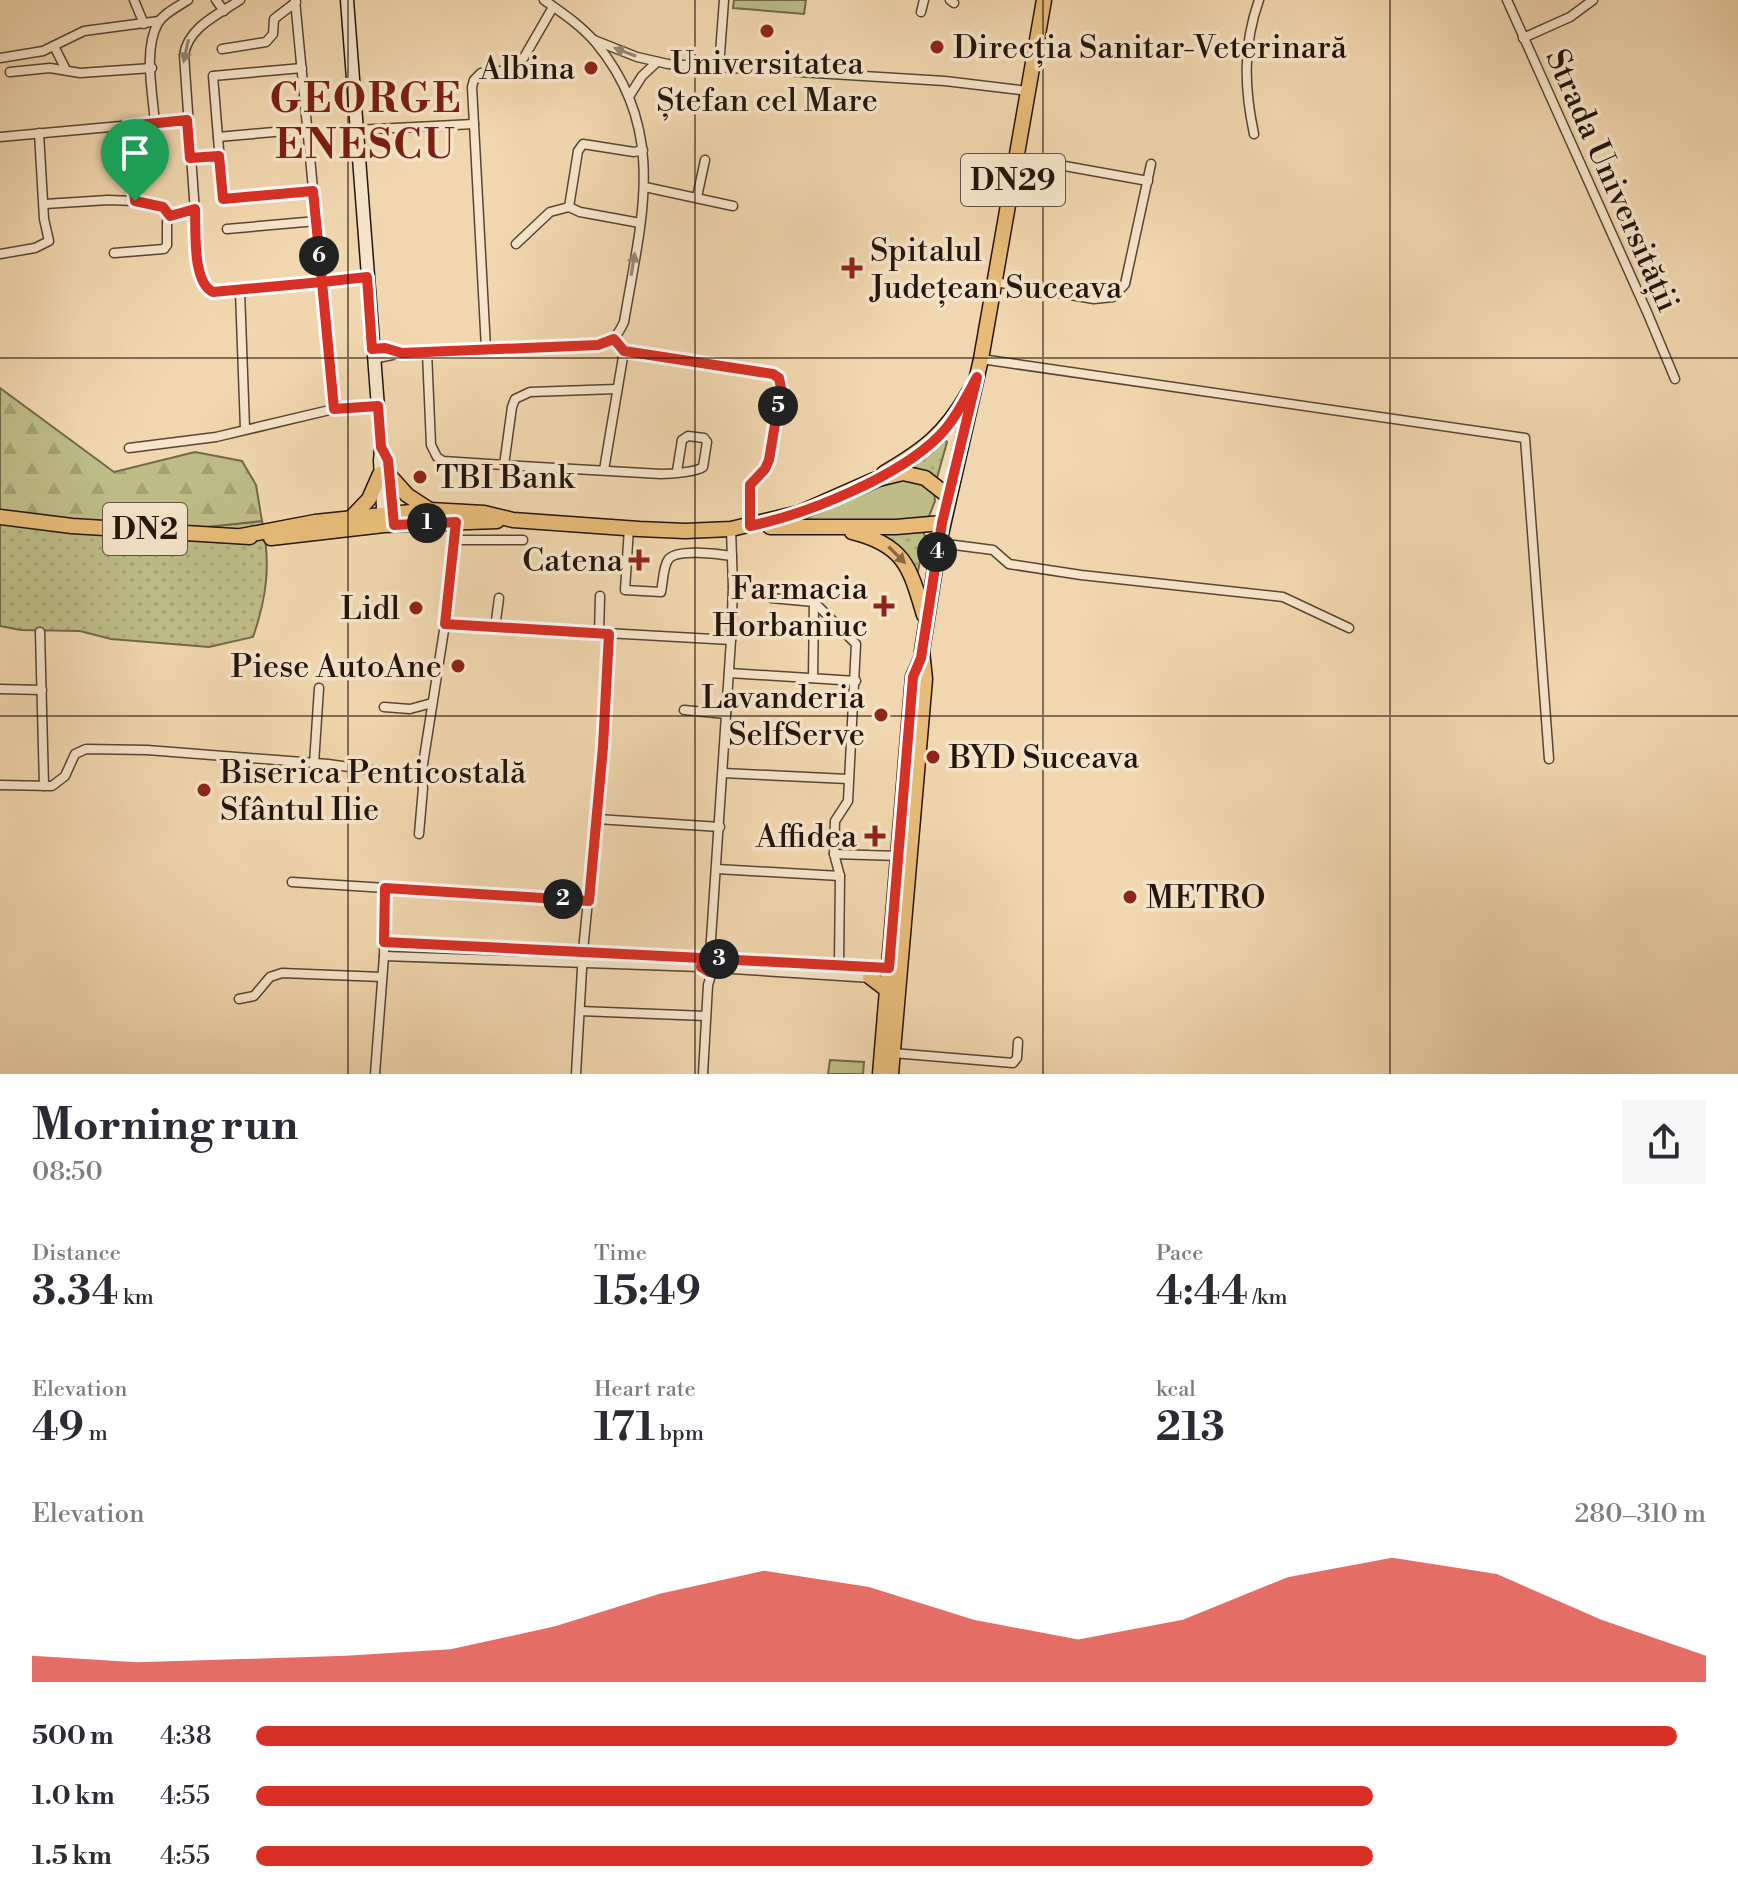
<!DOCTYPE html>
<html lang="en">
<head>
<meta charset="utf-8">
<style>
  :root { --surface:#fff; --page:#f7f7f7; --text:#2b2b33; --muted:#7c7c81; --accent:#d93025 }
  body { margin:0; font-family:"Libre Bodoni",serif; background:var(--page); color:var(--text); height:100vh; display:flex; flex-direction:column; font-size:30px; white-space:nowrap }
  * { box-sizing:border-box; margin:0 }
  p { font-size:26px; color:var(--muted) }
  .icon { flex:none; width:44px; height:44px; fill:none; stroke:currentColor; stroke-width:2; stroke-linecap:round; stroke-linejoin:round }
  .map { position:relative; height:1074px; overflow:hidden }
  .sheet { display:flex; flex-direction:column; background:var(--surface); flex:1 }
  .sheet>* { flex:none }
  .pin { position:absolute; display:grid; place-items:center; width:68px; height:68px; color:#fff; margin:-82px -34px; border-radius:50% 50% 50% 0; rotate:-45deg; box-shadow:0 0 8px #0007 }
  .pin .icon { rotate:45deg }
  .km { position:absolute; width:40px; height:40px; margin:-20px; border-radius:50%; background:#222; color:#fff; font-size:22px; line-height:40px; text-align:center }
  .round { display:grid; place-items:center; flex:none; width:84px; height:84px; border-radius:0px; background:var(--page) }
  .overview { display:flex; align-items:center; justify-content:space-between; height:136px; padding:0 32px }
  h1 { font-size:44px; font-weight:800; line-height:60px }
  .stats { display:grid; grid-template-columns:repeat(3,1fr); gap:12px; height:136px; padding:8px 32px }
  .stats div { display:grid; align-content:center }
  .stats b { font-size:40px; font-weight:800 }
  .stats small { font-size:22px; font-weight:400 }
  .stats p { font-size:22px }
  .chart { height:224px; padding:16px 32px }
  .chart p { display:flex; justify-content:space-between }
  .chart svg { width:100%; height:144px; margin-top:8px; fill:var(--accent); opacity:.7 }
  ul { padding:0 32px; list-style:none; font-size:26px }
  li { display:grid; grid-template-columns:128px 96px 1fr; align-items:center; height:60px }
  li i { height:20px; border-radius:10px; background:var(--accent) }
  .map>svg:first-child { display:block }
</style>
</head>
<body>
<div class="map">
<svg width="1738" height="1074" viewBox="0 0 1738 1074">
  <defs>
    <pattern id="grass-dots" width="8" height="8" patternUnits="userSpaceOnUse" patternTransform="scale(2)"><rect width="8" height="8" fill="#bebd88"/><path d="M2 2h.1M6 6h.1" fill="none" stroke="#a3a274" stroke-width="1.8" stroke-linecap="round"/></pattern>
    <pattern id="forest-firs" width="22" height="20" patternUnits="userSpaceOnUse" patternTransform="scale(2)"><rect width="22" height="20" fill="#bebd88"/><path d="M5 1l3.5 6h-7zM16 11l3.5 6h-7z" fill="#a3a274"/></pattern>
  </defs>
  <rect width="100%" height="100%" fill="#f1d7af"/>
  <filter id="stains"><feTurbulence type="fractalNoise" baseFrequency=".0025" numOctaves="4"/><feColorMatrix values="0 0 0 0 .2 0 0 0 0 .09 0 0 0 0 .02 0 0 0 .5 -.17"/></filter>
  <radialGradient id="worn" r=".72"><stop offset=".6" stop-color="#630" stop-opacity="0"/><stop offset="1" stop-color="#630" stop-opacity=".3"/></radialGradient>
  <g fill="url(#grass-dots)" stroke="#70694a" stroke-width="2">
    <path d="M 943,438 L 947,442 L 937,478 L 905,467 Z"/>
    <path d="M 0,514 L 178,530 L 262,521 C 271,563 267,597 253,637 L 209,647 L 111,639 L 80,631 L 21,630 L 0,626 Z"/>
    <path d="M 922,530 L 925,536 L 917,576 L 860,531 Z"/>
  </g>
  <path fill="url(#forest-firs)" stroke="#70694a" stroke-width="2" d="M 0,388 L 114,472 L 195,452 L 242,461 L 256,485 L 262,521 L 178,530 L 0,514 Z"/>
  <g fill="#bebd88" stroke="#70694a" stroke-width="2">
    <path d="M 734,0 L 806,0 L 804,14 L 733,8 Z"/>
    <path d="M 903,477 L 917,478 L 934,492 L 935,501 L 928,519 L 792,524 Z"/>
    <path d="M 830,1060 L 864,1062 L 863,1074 L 828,1074 Z"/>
  </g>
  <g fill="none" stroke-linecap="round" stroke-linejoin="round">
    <defs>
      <g id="street">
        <path d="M 134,0 L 144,24"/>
        <path d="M 216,0 L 224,11"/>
        <path d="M 240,0 C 219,14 188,27 184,55 L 199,270 C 202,284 205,291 220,292 L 367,277"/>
        <path d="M 295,0 L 334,409 L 378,406"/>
        <path d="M 950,0 L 954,3"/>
        <path d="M 1507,0 L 1647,312 L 1675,379"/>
        <path d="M 921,12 L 924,0"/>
        <path d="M 1523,38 L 1570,17 L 1593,0"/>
        <path d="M 594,40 L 637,57 L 668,64 L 945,81 L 1028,91"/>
        <path d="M 54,46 L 66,70"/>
        <path d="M 222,49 L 266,42 L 273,34 L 274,19 L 296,2"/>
        <path d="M 0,58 L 43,51 L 84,31 L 159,21"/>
        <path d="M 719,67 L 724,0"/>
        <path d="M 302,68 L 213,76 L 223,199 L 313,191"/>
        <path d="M 10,72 L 50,68 L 80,73 L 152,68"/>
        <path d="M 630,95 L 642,76 L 657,62"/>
        <path d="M 155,124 C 153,94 143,50 158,23 C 164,13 179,6 188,0"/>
        <path d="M 128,126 L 135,201"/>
        <path d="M 356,130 L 474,124"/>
        <path d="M 1254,134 C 1244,87 1243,45 1259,0"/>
        <path d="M 0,137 L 187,120"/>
        <path d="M 218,137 L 308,129"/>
        <path d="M 190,158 L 219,156"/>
        <path d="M 1048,163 L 1148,181"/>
        <path d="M 645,187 L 733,206"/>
        <path d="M 697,197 L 705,160"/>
        <path d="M 45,204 L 108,200 L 135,201 L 163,207 L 170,216"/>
        <path d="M 569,207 L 578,151 L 583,144 L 634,152 L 643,150"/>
        <path d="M 227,229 L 317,221"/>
        <path d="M 516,244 L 550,212 L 569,207 L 580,212 L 640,223"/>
        <path d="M 114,253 L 164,249 L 167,245 L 167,222 L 170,216 L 195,209"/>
        <path d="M 0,254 L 35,248 L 49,241 L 44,219 L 39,133"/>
        <path d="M 995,282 L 1094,299 L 1113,297 L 1125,284 L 1151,164"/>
        <path d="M 240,291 L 245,429"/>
        <path d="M 614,339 L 624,351 L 773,374 L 779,378 L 781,388 L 769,460 L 765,469 L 750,485 L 750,526"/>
        <path d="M 372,349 L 385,348 L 401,353"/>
        <path d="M 486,349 L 472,87 L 474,80 L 481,73 L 511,70 L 519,66 L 553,7"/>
        <path d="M 427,352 L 431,445 L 437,457 L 443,461 L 504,465"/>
        <path d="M 373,359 L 402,353 L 598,345 C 612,343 618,335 624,322 C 641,220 669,131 596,43 C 582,26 561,12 544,0"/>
        <path d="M 981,359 L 1525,438 L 1549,759"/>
        <path d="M 616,389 L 530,392 L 515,399 L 512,407 L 504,465 L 661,474 C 670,474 697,472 703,467 L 707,442 L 704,438 L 688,436 L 682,440 L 677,471"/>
        <path d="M 129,448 L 216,437 L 334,409"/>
        <path d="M 604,470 L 624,351"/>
        <path d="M 629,528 L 625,590 L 661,592 C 663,583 663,567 668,560 C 675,548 720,554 732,556"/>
        <path d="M 455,540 L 523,540"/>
        <path d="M 939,543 L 993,550 L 1009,564 L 1081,575 L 1283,597 L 1349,628"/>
        <path d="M 733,587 L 761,590 L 771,598 L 814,602 L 856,644 L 848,801 L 835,821 L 834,854 L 840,876 L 839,964"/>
        <path d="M 445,624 L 731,640"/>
        <path d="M 495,628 L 499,598"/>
        <path d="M 40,632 L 44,786"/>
        <path d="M 599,634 L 600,596"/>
        <path d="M 729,673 L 856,681"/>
        <path d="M 813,678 L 814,602"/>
        <path d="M 0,689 L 42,690"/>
        <path d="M 384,707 L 410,709 L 432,703"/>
        <path d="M 684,710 L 726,714"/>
        <path d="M 314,764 L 319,688"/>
        <path d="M 723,773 L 848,779"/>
        <path d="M 0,785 L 52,786 L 65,776 L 75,754 L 86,749 L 147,750 L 328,764 L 421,777"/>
        <path d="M 597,819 L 720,827"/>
        <path d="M 419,834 L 423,788 L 421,777 L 445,624 L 456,522"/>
        <path d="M 834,854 L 899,856"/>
        <path d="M 717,869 L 840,876"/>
        <path d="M 292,882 L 589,901"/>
        <path d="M 384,942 L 702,958"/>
        <path d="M 710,954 L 731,640 L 733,587 L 731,529"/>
        <path d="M 384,956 L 701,967"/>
        <path d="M 718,959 L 893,968"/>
        <path d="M 717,968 L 872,978"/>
        <path d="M 239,999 L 254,996 L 270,977 L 282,973 L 382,977"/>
        <path d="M 580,1011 L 706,1016"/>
        <path d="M 893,1053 L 1013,1063 L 1017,1058 L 1018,1042"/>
        <path d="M 375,1074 L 384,956 L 385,888"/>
        <path d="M 576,1074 L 583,951 L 603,747 L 609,634"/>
        <path d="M 703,1074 L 708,985 L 712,972"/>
      </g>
      <g id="secondary">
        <path d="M 347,0 L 381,447 L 380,461 L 384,522"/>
        <path d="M 389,473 L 393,522"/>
      </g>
      <g id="primary">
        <path d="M 884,473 C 924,450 946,433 969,392"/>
        <path d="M 389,475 L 407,495 L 430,510"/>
        <path d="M 0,517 L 72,526 L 250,537"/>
        <path d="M 351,518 L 369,499 L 380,474"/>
        <path d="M 770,527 L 896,527 L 942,523"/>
        <path d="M 852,532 C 905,545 910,568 924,615"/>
        <path d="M 241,536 L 315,522 L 430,510 L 484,513 L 513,520 L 639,529 L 685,531 L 731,529 L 799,513 L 874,480 L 903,473 L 925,478 L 948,496"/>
        <path d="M 271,538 L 384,525 L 497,521"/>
        <path d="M 870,977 L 887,990"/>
        <path d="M 880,1074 L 913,677 L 921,659"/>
        <path d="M 891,1074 L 925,679 L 922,651 L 939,543 L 981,359 L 1044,0"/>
      </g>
    </defs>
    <use href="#street" stroke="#564634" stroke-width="11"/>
    <use href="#secondary" stroke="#23150b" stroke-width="15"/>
    <use href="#primary" stroke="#23150b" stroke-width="17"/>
    <use href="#street" stroke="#f6e5cb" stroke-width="8"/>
    <use href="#secondary" stroke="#f6e5cb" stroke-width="12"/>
    <use href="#primary" stroke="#e8bc78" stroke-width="14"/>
  </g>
  <defs><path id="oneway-solid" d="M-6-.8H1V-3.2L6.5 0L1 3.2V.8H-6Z" transform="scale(2)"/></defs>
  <g fill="#978775">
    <use href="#oneway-solid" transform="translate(186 51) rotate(102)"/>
    <use href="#oneway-solid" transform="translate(625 52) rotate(-159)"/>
    <use href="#oneway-solid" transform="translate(633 264) rotate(-81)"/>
  </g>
  <use fill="#866842" href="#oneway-solid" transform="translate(897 555) rotate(45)"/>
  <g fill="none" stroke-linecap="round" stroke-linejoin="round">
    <defs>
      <path id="route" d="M 135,201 L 163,207 L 170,216 L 195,209 C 196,231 192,282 213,292 L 322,282 L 334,409 L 378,406 L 381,447 L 388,460 L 394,525 L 456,522 L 445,624 L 609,634 L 603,747 L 589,901 L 385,888 L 384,942 L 702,958 L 701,967 L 709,972 L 717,968 L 718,959 L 889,968 L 913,677 L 921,658 L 942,523 L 977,377 C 966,397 956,418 940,435 C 899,477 807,514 750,526 L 750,485 L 765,469 L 769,460 L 781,388 L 779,378 L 773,374 L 624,351 L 614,339 L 598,345 L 402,353 L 385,348 L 372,349 L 367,277 L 322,282 L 313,191 L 223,199 L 219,156 L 190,158 L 187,120 L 128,126 L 135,201"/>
    </defs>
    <use href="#route" stroke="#fff" stroke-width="16"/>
    <use href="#route" stroke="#d93025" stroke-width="10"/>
  </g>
  <path fill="none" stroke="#23150b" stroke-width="2" stroke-opacity="0.55" d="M 348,0 L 348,1074M 695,0 L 695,1074M 1043,0 L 1043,1074M 1390,0 L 1390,1074M 0,358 L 1738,358M 0,716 L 1738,716"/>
  <g fill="#8f2418" stroke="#f6e5cb" stroke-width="3">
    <circle cx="767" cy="31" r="8"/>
    <circle cx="937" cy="47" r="8"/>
    <circle cx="591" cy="68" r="8"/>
    <path d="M848 256h8v8h8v8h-8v8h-8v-8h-8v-8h8z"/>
    <circle cx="420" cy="477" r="8"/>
    <path d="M635 548h8v8h8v8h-8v8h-8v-8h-8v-8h8z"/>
    <path d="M880 594h8v8h8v8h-8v8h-8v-8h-8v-8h8z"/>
    <circle cx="416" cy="608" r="8"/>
    <circle cx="458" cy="666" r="8"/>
    <circle cx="881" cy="715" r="8"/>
    <circle cx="933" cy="757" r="8"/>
    <circle cx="204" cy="790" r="8"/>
    <path d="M871 824h8v8h8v8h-8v8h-8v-8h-8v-8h8z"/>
    <circle cx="1130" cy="897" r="8"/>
  </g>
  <g text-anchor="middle" stroke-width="7" stroke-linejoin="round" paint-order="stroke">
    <g fill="#f6e5cb" stroke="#625345" stroke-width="2">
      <rect x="961" y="154" width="104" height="52" rx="6"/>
      <rect x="103" y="503" width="84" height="52" rx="6"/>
    </g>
    <g font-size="30" font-weight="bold" fill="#23150b">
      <text x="1013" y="190">DN29</text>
      <text x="145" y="539">DN2</text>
    </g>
    <g font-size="32" fill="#23150b" stroke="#f6e5cb" text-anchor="end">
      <text x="953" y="58" text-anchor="start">Direcția Sanitar-Veterinară</text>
      <text x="767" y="74" text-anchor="middle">Universitatea<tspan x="767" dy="37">Ștefan cel Mare</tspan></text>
      <text x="575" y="79">Albina</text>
      <text x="870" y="261" text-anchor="start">Spitalul<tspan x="870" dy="37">Județean Suceava</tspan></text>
      <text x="436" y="488" text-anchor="start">TBI Bank</text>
      <text x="623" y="571">Catena</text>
      <text x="868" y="599">Farmacia<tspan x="868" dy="37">Horbaniuc</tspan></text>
      <text x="400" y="619">Lidl</text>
      <text x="442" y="677">Piese AutoAne</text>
      <text x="865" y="708">Lavanderia<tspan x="865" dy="37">SelfServe</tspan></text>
      <text x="949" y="768" text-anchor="start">BYD Suceava</text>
      <text x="220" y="783" text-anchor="start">Biserica Penticostală<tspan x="220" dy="37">Sfântul Ilie</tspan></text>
      <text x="857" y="847">Affidea</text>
      <text x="1146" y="908" text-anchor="start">METRO</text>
    </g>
    <g font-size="32" fill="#23150b" stroke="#f6e5cb">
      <text transform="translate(1613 180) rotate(66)" y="11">Strada Universității</text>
    </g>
    <g font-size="40" font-weight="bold" letter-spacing="2" fill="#7a1f14" stroke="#f6e5cb">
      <text x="366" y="112">GEORGE<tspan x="366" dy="46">ENESCU</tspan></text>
    </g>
  </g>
  <rect width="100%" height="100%" filter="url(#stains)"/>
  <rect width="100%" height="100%" fill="url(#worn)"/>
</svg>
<div class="pin" style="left:135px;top:201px;background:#1e9e55"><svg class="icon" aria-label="arrive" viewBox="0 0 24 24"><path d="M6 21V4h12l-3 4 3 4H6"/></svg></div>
<b class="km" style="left:427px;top:523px">1</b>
<b class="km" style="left:563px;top:899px">2</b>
<b class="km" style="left:719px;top:959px">3</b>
<b class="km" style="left:937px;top:552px">4</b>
<b class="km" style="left:778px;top:406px">5</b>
<b class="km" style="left:319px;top:256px">6</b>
</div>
<section class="sheet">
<div class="overview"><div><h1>Morning run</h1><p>08:50</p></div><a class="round"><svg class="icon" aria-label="share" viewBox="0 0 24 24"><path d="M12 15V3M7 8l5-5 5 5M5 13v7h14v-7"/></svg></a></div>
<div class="stats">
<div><p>Distance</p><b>3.34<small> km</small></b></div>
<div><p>Time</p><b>15:49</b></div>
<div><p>Pace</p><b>4:44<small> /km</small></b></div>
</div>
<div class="stats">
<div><p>Elevation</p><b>49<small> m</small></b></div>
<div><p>Heart rate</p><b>171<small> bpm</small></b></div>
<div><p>kcal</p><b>213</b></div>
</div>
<div class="chart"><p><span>Elevation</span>280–310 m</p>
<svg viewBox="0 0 160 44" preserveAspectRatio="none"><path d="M0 44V36L10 38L20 37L30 36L40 34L50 27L60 17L70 10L80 15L90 25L100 31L110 25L120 12L130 6L140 11L150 25L160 36V44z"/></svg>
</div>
<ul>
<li><b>500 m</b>4:38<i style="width:98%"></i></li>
<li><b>1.0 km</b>4:55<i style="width:77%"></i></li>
<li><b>1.5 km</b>4:55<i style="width:77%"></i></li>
</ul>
</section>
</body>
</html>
